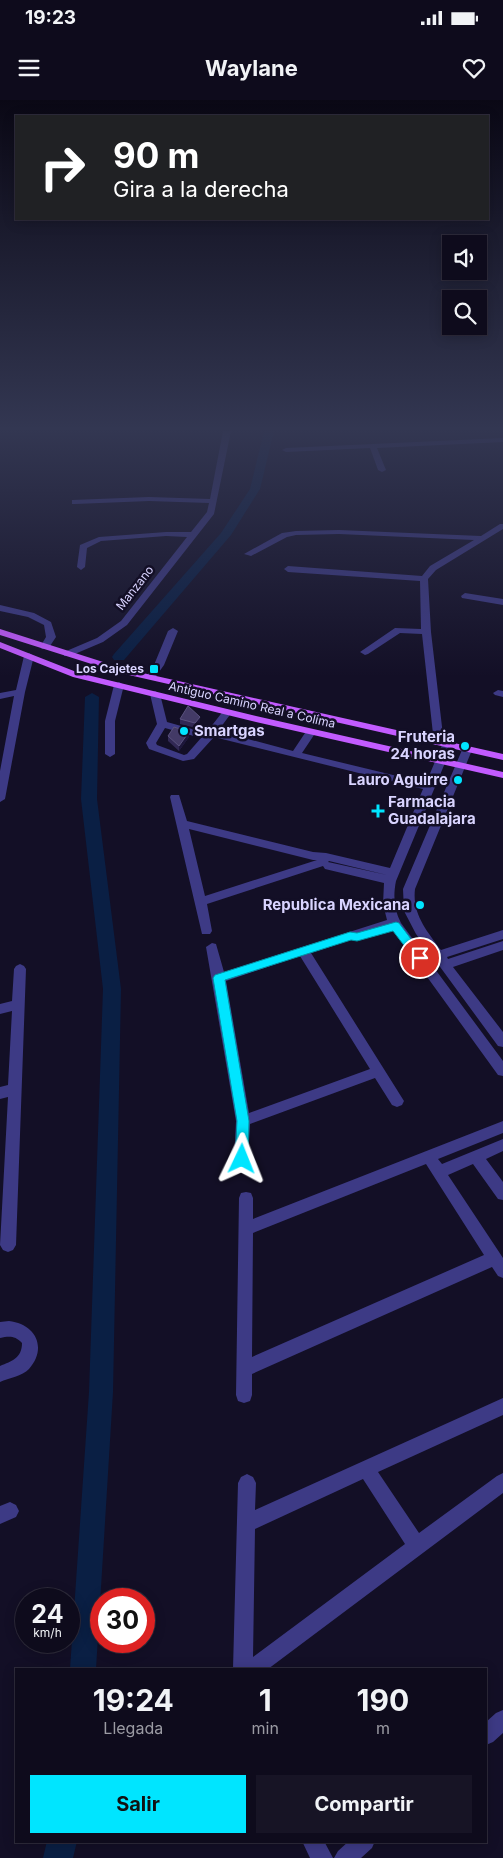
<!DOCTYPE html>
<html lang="es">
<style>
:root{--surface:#0e0b1c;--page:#171425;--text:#f1f3f6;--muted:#9b9ba3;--line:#2e2b3b;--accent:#00e5ff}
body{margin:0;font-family:Inter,sans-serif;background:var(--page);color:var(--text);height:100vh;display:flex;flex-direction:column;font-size:19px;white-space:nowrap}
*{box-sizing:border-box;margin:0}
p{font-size:16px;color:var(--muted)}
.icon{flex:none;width:28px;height:28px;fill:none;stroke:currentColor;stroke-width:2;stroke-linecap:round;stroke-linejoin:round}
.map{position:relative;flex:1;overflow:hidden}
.details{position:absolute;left:15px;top:1568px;width:472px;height:175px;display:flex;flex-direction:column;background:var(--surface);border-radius:0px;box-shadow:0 2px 12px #0003,0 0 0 1px var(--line)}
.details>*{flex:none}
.banner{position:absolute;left:15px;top:15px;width:474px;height:105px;border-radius:0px;box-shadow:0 2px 12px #0003,0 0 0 1px var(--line);background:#202124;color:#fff;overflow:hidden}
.controls{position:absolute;left:442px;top:135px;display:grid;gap:10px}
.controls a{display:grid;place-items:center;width:45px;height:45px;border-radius:0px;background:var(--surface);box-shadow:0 2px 12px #0003,0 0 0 1px var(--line);font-size:25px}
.speed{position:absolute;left:15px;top:1488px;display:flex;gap:10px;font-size:25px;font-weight:700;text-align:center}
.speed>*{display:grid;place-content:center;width:65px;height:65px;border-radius:50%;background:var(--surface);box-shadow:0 2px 12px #0003,0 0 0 1px var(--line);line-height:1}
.speed small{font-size:12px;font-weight:400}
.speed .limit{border:8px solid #d22;background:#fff;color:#111}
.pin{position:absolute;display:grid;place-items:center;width:42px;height:42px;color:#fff;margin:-21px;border:2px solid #fff;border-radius:50%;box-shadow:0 1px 5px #0007}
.me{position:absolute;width:55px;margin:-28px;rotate:2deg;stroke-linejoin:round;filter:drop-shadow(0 0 4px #0008)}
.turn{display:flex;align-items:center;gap:18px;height:105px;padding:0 15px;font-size:22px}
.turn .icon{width:65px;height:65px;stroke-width:2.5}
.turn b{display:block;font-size:35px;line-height:42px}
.eta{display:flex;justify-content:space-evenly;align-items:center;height:85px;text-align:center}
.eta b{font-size:30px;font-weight:700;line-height:35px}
.action{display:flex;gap:10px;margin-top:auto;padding:10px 15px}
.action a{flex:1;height:58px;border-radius:0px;background:var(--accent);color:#111;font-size:20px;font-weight:700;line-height:58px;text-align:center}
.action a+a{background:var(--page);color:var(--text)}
.status{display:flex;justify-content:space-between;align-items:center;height:35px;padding:0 25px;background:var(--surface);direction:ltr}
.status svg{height:14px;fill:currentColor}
header{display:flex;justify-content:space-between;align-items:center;height:65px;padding:0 15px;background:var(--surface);font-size:22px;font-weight:700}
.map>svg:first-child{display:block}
</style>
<div class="status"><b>19:23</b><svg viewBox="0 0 49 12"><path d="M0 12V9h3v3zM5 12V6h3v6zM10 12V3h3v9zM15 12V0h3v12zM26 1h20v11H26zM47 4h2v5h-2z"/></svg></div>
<header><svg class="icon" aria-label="menu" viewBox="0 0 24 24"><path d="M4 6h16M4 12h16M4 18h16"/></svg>Waylane<svg class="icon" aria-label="heart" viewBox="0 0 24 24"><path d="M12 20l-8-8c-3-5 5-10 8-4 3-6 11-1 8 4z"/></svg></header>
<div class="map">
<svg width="503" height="1758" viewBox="0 0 503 1758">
<rect width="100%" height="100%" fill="#130f26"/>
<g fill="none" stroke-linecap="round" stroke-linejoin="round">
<!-- canal -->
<path fill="#0a1f44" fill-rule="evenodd" d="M 264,331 L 274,331 L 260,389 L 231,435 L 124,560 L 114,560 L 112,557 L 114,554 L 221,433 L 250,389 Z
M 92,593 L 99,597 L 97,699 L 121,889 L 113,1292 L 96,1569 L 70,1569 L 89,1292 L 103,889 L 81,699 L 85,597 Z
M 47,1741 L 77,1741 L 73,1758 L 43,1758 Z"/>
<!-- minor -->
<path fill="#3d3a85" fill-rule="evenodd" d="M 223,331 L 231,331 L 214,414 L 127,525 L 103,542 L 70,556 L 64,556 L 64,552 L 97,538 L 121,521 L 187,437 L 166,436 L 101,441 L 87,448 L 85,467 L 81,470 L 77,467 L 80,445 L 99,437 L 166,432 L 191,432 L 207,412 L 209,403 L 149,401 L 75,404 L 72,404 L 72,400 L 149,397 L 210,399 Z
M 503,338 L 503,342 L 377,348 L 386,370 L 382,372 L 378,370 L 370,348 L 286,352 L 282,350 L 286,348 Z
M 500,424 L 503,424 L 503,429 L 436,470 L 428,479 L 431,532 L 444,644 L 451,644 L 452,646 L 396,781 C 393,796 394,810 401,823 L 503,961 L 503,976 L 498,975 L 391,827 L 311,853 L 404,1001 L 402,1005 L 397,1007 L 392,1005 L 375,978 L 250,1024 L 248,1059 L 246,1063 L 241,1065 L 236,1063 L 234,1059 L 236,1021 L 206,847 L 212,843 L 216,844 L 224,872 L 387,820 L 383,804 L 384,783 L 325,769 L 323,766 L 207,804 L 212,831 L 210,834 L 202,834 L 170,697 L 171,695 L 179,695 L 187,721 L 313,752 L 326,753 L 390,768 L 423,689 L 214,637 L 194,659 L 183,661 L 149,649 L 146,643 L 157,624 L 150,594 L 155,591 L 160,594 L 167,622 L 206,633 L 224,610 L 227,609 L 232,612 L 218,631 L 293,651 L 307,630 L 311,629 L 316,632 L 302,653 L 426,683 L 442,645 L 435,645 L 434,643 L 422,534 L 400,533 L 368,554 L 365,555 L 360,552 L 395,528 L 421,529 L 420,481 L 288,472 L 284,469 L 288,466 L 422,476 L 430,466 L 474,440 L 339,434 L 296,435 L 287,437 L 251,456 L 244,454 L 282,433 L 296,431 L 339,430 L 481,436 ZM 165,628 L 201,638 L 187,654 L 184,655 L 157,645 L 156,643 ZM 189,729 L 313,760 L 317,760 L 205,796 ZM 329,761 L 387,775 L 328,762 ZM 300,856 L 370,969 L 249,1013 L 226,881 Z
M 465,493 L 503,499 L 503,505 L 462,498 L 461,496 Z
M 0,505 L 34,513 L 51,522 L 56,537 L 48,549 L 42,549 L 40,547 L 46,537 L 44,525 L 28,517 L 0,511 Z
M 173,528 L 178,531 L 164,565 L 154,579 L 148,579 L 146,577 L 154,565 L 168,531 Z
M 29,553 L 34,556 L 25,592 L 5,699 L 0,702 L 0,671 L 14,596 L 0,599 L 0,593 L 16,590 L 24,556 Z
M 119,582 L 124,585 L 115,621 L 115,654 L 110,657 L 105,654 L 105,621 L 114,585 Z
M 498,590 L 503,591 L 503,597 L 495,595 L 493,593 Z
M 467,647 L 472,650 L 415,789 C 412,814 427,831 441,850 L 503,830 L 503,839 L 447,857 L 448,859 L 503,841 L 503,850 L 453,867 L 503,932 L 503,947 L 498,946 L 416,834 L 404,811 L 403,789 L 462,650 Z
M 20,864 L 24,866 L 26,869 L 16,1145 L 13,1150 L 8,1152 L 3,1150 L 0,1145 L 8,997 L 0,999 L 0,987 L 8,985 L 12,911 L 0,914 L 0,904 L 12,901 L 14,869 L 16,866 Z
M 503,1021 L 503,1033 L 438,1059 L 442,1064 L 503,1039 L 503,1051 L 486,1059 L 503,1082 L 503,1100 L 498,1099 L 473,1064 L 448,1075 L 503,1158 L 503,1178 L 498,1176 L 492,1167 L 252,1274 L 252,1295 L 250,1301 L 244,1303 L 238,1301 L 236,1295 L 239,1098 L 241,1093 L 246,1092 L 251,1093 L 253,1098 L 253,1119 ZM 426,1064 L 484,1155 L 252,1257 L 253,1133 Z
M 9,1221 C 35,1224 48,1247 29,1269 C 22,1276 9,1278 0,1282 L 0,1266 C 12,1261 22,1258 22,1243 C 15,1236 10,1236 0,1238 L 0,1222 Z
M 503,1298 L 503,1315 L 378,1372 L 419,1433 L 497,1376 L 503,1373 L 503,1393 L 268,1569 L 233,1569 L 238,1383 L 241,1377 L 247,1374 L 253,1377 L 256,1383 L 255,1410 ZM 363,1379 L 405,1444 L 253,1557 L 255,1429 Z
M 10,1402 L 16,1405 L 19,1411 L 16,1417 L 0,1424 L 0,1406 Z
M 503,1610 L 503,1633 L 493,1642 L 486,1645 L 486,1622 L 496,1613 Z
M 302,1741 L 324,1741 L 333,1758 L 310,1758 Z
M 349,1741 L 375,1741 L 372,1748 L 361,1758 L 334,1758 L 338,1751 Z"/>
<!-- major -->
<path fill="#c25bff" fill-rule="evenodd" d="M 0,529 L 125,569 L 503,654 L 503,660 L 120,573 L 0,535 Z
M 0,542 L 79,573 L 256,616 L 503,672 L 503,678 L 256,622 L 73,577 L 0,548 Z"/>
</g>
<!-- wall -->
<path fill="#312854" d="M 180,619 L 200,622 L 196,628 L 180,624 Z
M 189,632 L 189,637 L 179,651 L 168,641 L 168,636 Z"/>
<!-- shaded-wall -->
<path fill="#1d163a" d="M 200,617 L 200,622 L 196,628 L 195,623 Z
M 189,632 L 189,637 L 179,651 L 179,646 Z"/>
<!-- building -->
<path fill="#433a66" stroke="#5a527e" d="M 188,606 L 200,617 L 195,623 L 180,619 Z
M 174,627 L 189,632 L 179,646 L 168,636 Z"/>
<!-- sky -->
<linearGradient id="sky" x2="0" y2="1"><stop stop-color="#0a0815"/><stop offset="0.57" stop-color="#333752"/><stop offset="1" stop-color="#333752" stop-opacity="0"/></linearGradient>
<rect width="503" height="577" fill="url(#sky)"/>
<!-- route -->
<path fill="#00e5ff" stroke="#0095a6" d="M 396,822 L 399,823 L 423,855 L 425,858 L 423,861 L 416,861 L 393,831 L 357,841 L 351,840 L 225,880 L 249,1021 L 248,1059 L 246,1063 L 242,1064 L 237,1063 L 235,1059 L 237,1021 L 213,878 L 215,875 L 350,832 L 357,833 Z"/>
<!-- markers -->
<g fill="#00e5ff" stroke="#130f26" stroke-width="2">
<rect x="149" y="564" width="10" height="10" rx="2.5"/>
<circle cx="184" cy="631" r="5"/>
<circle cx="465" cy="646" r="5"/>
<circle cx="458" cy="680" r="5"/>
<path d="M375.5 703.5h5v5h5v5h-5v5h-5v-5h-5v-5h5z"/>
<circle cx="420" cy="805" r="5"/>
</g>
<g text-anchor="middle" stroke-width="5" stroke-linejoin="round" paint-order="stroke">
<!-- far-street labels -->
<g font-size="12" fill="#d9d4ff" stroke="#130f26">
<text transform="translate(135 488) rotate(-52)" y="4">Manzano</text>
<text transform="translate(252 605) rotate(13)" y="4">Antiguo Camino Real a Colima</text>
</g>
<!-- far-poi labels -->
<g font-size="12" font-weight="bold" fill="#d9d4ff" stroke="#130f26" text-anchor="end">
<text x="144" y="573">Los Cajetes</text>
</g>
<!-- poi labels -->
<g font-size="15" font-weight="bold" fill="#d9d4ff" stroke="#130f26" text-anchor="end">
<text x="194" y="636" text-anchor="start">Smartgas</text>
<text x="455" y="642">Fruteria<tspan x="455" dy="17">24 horas</tspan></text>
<text x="448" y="685">Lauro Aguirre</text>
<text x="388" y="707" text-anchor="start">Farmacia<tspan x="388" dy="17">Guadalajara</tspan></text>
<text x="410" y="810">Republica Mexicana</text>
</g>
</g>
</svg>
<div class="controls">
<a><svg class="icon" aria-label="sound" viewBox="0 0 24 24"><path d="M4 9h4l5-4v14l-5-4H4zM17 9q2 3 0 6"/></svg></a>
<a><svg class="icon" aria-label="search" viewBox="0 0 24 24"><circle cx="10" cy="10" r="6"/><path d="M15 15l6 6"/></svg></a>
</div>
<div class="speed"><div>24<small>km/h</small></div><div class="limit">30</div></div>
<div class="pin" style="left:420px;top:858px;background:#d93025"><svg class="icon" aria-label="arrive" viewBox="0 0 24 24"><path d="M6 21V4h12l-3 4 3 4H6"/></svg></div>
<svg class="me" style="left:242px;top:1059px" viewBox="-20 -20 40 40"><path d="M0-17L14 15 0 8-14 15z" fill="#00e5ff" stroke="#fff" stroke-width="4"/></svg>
<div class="banner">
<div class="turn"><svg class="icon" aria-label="right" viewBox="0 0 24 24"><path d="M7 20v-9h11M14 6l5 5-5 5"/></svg><div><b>90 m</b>Gira a la derecha</div></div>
</div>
<section class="details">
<div class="eta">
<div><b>19:24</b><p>Llegada</p></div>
<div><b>1</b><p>min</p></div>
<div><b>190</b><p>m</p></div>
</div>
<div class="action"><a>Salir</a><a>Compartir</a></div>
</section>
</div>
